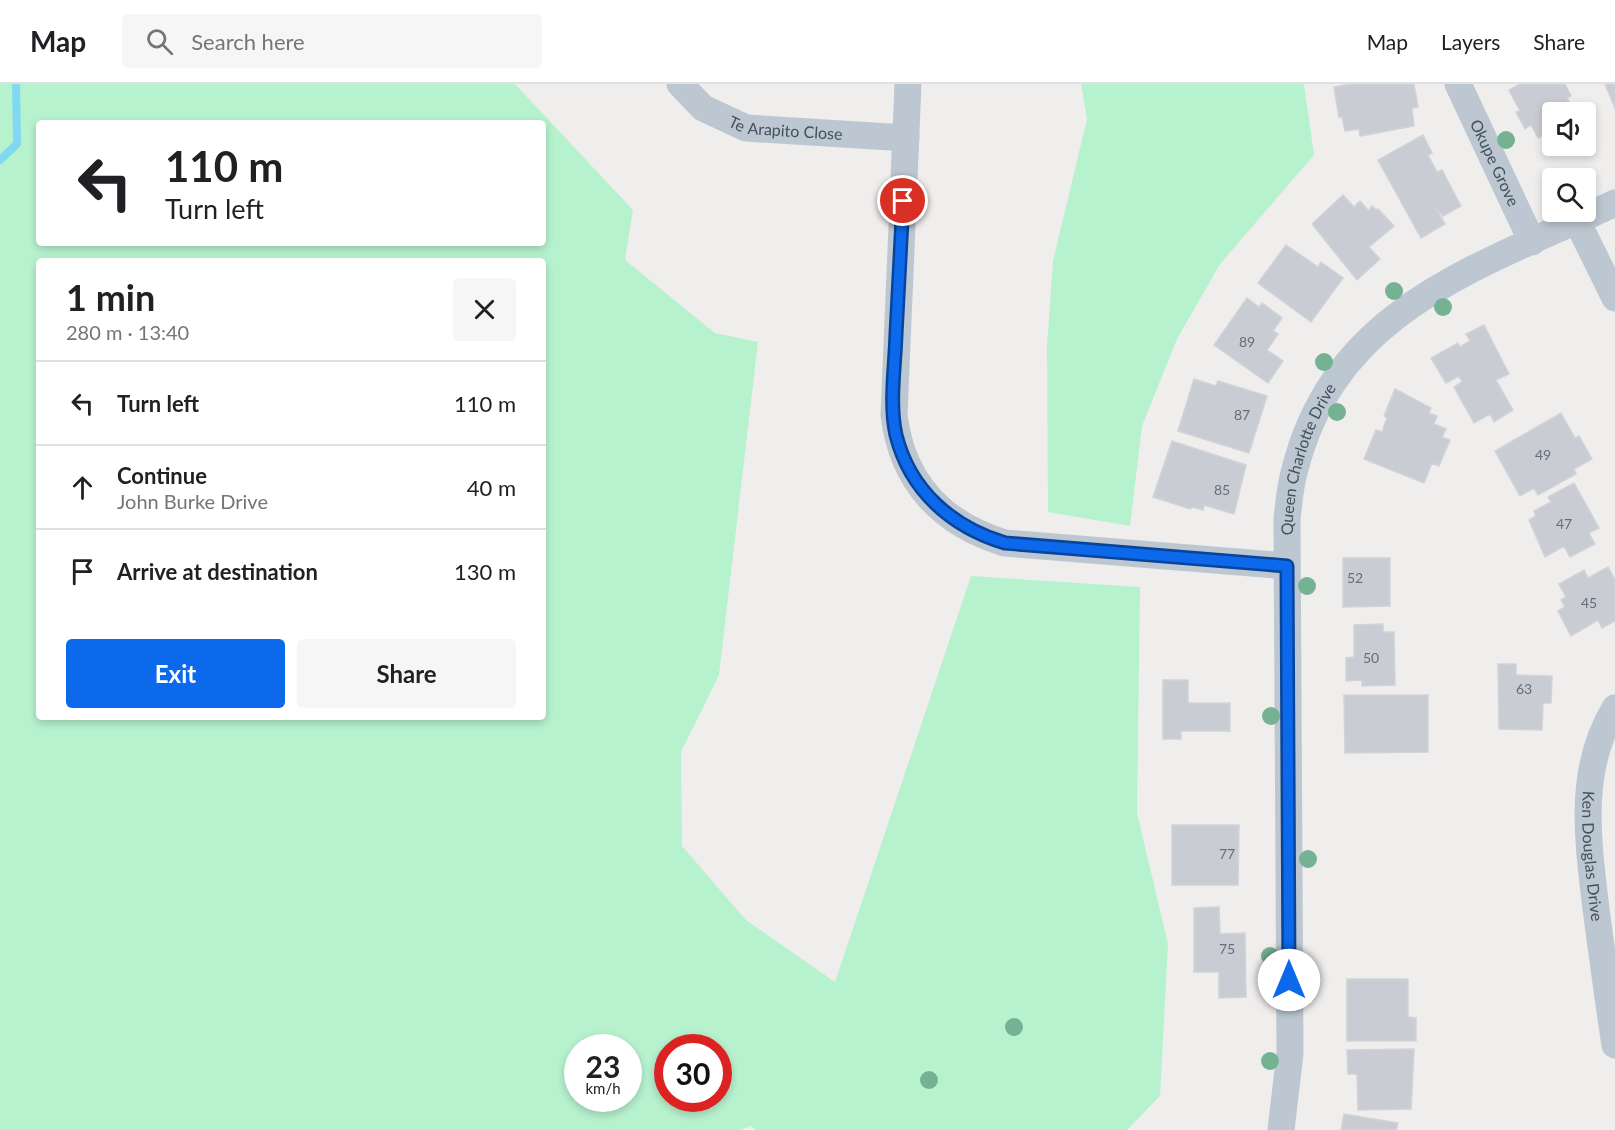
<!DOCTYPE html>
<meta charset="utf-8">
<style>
:root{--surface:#fff;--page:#f6f6f6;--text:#202124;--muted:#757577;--line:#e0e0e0;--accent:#0c69eb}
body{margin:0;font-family:Lato,sans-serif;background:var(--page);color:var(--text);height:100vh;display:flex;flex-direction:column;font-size:22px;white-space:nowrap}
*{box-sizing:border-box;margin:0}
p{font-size:20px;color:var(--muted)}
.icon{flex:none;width:33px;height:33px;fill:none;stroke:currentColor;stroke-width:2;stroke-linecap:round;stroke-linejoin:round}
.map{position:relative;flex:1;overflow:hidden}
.panel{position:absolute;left:36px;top:174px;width:510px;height:462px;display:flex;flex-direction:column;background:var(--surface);border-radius:6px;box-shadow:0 3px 9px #0003}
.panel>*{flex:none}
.banner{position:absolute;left:36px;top:36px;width:510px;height:126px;border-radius:6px;box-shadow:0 3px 9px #0003;background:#fff;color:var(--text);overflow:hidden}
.tools{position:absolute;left:1542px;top:18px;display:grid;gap:12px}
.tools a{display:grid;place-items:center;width:54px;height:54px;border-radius:6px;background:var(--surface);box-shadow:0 3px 9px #0003;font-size:30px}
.speed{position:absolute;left:564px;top:950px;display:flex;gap:12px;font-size:30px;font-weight:700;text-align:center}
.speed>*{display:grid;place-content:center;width:78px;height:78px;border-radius:50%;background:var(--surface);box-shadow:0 3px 9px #0003;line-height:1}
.speed small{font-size:15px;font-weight:400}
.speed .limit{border:9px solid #d22;background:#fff;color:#111}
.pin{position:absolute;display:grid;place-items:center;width:51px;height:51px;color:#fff;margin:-26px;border:3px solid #fff;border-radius:50%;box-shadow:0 2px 6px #0007}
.me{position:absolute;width:66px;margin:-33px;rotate:0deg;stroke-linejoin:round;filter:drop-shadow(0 0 4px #0008)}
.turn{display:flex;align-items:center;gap:21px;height:126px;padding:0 30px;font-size:27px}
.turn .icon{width:78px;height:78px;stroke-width:2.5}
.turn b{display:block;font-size:42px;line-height:51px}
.round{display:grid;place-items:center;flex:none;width:63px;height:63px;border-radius:6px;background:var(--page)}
.summary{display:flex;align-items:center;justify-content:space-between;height:102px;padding:0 30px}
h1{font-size:36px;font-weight:700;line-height:45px}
.primary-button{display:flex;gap:12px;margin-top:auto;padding:12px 30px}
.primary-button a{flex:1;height:69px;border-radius:6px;background:var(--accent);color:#fff;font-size:24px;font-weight:700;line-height:69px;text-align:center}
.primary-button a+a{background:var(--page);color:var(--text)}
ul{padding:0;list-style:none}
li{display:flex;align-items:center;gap:18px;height:84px;padding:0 30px;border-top:2px solid var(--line)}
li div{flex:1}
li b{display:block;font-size:22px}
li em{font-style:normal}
header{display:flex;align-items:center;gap:36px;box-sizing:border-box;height:84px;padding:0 30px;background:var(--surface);border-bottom:2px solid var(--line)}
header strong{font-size:28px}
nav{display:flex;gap:33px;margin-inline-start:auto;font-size:21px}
.search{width:420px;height:54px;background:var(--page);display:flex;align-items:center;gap:15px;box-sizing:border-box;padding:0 21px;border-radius:6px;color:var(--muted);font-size:22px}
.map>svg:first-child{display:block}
</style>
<header>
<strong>Map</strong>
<div class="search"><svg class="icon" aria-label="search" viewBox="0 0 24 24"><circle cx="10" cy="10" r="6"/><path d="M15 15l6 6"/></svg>Search here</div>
<nav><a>Map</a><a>Layers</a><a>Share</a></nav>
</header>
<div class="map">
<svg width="1615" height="1046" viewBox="0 0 1615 1046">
<rect width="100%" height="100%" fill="#f0eded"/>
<!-- green -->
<path fill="#b7f2cf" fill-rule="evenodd" d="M 0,0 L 515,0 L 633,126 L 625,176 L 715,249 L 758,258 L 719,591 L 681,668 L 682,762 L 746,836 L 835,898 L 971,492 L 1140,503 L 1137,729 L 1168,860 L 1160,1012 L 1127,1046 L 756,1046 L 751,1042 L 740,1046 L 0,1046 ZM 39,39 L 543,39 L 543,159 L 39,159 ZM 39,177 L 543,177 L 543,633 L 39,633 ZM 578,963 L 628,963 L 628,1014 L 578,1014 ZM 668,963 L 718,963 L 718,1014 L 668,1014 Z
M 1081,0 L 1304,0 L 1314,71 L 1220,180 L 1177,255 L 1142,342 L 1130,442 L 1048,428 L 1047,262 L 1053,177 L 1087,35 Z"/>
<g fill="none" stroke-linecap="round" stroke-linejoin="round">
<!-- stream -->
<path stroke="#81d8f2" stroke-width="8" d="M 0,76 L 17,60 L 16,0"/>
</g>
<!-- building -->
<path fill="#c9ccd2" stroke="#d0d3d9" stroke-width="1.5" d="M 1351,0 L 1414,0 L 1418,23 L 1412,24 L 1414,42 L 1360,52 L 1359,45 L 1345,47 L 1342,33 L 1339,33 L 1334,3 Z
M 1520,0 L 1565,0 L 1571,12 L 1567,14 L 1575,28 L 1552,28 L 1552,47 L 1538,54 L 1531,41 L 1525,45 L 1516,28 L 1520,27 L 1509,6 Z
M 1605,0 L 1615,0 L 1615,24 Z
M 1423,51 L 1432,69 L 1428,71 L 1437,88 L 1442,86 L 1461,122 L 1443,132 L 1436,124 L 1445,140 L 1421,154 L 1378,76 Z
M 1343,111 L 1354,123 L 1360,117 L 1369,127 L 1372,122 L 1376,126 L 1378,125 L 1394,142 L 1369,163 L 1380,175 L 1357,196 L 1312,140 Z
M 1286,161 L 1318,183 L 1321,178 L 1343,194 L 1311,238 L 1258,199 Z
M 1247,214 L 1259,223 L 1262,219 L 1282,234 L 1273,247 L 1278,250 L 1267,266 L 1283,277 L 1268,299 L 1214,261 Z
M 1484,241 L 1509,290 L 1496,296 L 1513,326 L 1494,338 L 1490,330 L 1474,339 L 1454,303 L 1462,298 L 1459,292 L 1446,299 L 1431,274 L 1458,259 L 1460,263 L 1470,257 L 1466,250 Z
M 1194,295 L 1216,302 L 1218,297 L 1267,312 L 1249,369 L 1178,347 Z
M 1395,305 L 1431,324 L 1429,329 L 1437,332 L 1434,340 L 1446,345 L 1442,353 L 1450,356 L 1439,382 L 1432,379 L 1424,399 L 1364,375 L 1376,346 L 1382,348 L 1387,334 L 1384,332 Z
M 1561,329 L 1575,354 L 1579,352 L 1592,375 L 1574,385 L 1576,390 L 1538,411 L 1534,404 L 1520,412 L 1495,367 Z
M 1172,357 L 1246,381 L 1234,430 L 1204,421 L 1203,426 L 1193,423 L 1190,425 L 1153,413 Z
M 1574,399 L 1599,444 L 1589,449 L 1595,460 L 1570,473 L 1564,462 L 1545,473 L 1529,436 L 1536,432 L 1534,427 L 1551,418 L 1548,413 Z
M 1343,474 L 1390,474 L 1390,522 L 1343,523 Z
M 1608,483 L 1615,496 L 1615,537 L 1602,544 L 1598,536 L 1571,552 L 1558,527 L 1565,523 L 1561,516 L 1566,513 L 1559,500 L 1584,486 L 1588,494 Z
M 1383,540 L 1383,548 L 1394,548 L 1395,601 L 1362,602 L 1362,596 L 1346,597 L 1346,574 L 1354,573 L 1354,541 Z
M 1498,580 L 1516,580 L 1516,591 L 1552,592 L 1551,619 L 1543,619 L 1542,646 L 1499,645 Z
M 1163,596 L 1188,596 L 1188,619 L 1230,619 L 1230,647 L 1181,647 L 1181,655 L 1163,655 Z
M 1344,611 L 1428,611 L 1428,668 L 1345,669 Z
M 1172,741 L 1239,741 L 1238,801 L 1172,801 Z
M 1219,823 L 1220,850 L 1245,849 L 1246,913 L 1219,914 L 1219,888 L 1194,888 L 1194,824 Z
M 1347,895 L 1408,895 L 1408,933 L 1416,934 L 1416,957 L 1347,957 Z
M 1414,965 L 1411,1025 L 1358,1026 L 1357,990 L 1348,990 L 1347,966 Z
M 1344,1030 L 1398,1039 L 1396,1046 L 1341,1046 Z"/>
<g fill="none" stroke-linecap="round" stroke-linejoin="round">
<!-- minor -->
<g stroke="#bcc7d1" stroke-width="27">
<path id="s1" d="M 680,0 L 703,24 L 746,44 L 906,54"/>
<path d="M 908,0 L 894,331 C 902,398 942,440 1005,459 L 1287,482"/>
<path id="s2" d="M 1458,0 L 1532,158"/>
<path d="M 1577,137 L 1615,214"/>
<path id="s3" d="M 1615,624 C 1577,686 1588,757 1596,825 C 1602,870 1608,915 1615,961"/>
<path id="s4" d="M 1281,1046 L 1290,969 L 1287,435 C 1289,418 1290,401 1295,385 C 1336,223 1481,183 1615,119"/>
</g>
</g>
<!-- trees -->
<g fill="#75b294">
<circle cx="1506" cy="56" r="9"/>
<circle cx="1394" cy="207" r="9"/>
<circle cx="1443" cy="223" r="9"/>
<circle cx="1324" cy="278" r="9"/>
<circle cx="1337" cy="328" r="9"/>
<circle cx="1307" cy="502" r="9"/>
<circle cx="1271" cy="632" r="9"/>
<circle cx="1308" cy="775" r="9"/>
<circle cx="1270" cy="872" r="9"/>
<circle cx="1014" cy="943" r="9"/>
<circle cx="1270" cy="977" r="9"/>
<circle cx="929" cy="996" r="9"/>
</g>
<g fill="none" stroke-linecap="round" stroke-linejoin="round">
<!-- route casing -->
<g stroke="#084499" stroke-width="15">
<path id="route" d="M 903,117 C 901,162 898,206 896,250 C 895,283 889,320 896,351 C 910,407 952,443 1005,459 L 1287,482 L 1289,896"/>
</g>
<!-- route -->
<use href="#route" stroke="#0c69eb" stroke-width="10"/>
</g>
<g text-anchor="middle" stroke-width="5" stroke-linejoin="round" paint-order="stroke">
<!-- number labels -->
<g font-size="14" fill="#656f7a">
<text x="1247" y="263">89</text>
<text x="1242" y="336">87</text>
<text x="1543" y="376">49</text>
<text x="1222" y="411">85</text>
<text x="1564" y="445">47</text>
<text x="1355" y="499">52</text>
<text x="1589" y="524">45</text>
<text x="1371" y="579">50</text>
<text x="1524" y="610">63</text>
<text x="1227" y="775">77</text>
<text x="1227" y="870">75</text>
</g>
<!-- street labels -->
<g font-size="16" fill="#44505c" stroke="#fff">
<text dy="6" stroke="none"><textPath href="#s1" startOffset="120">Te Arapito Close</textPath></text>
<text dy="6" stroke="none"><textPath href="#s2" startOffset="87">Okupe Grove</textPath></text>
<text dy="6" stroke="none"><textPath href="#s4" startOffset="675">Queen Charlotte Drive</textPath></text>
<text dy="6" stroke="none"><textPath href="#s3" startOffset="153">Ken Douglas Drive</textPath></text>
</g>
</g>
</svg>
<div class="tools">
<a><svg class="icon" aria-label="sound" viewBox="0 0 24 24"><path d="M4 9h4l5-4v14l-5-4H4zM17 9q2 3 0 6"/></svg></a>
<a><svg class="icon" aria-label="search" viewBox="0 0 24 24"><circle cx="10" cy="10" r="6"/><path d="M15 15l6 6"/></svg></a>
</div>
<div class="speed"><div>23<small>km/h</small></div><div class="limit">30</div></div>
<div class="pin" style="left:903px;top:117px;background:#d93025"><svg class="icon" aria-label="arrive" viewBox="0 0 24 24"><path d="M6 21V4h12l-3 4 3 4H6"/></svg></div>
<svg class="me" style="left:1289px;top:896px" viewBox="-20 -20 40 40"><circle r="19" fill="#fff"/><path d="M0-13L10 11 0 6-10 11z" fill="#0c69eb"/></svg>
<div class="banner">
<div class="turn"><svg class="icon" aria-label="left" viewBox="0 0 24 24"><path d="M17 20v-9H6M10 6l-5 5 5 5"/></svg><div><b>110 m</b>Turn left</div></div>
</div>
<section class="panel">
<div class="summary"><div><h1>1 min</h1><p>280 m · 13:40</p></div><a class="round"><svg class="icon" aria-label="close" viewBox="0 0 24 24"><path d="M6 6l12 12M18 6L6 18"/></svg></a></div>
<ul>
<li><svg class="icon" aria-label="left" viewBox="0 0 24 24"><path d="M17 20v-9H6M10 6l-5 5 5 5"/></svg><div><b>Turn left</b></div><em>110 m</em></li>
<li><svg class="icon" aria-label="ahead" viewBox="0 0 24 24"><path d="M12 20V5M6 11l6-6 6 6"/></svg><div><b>Continue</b><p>John Burke Drive</p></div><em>40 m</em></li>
<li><svg class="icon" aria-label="arrive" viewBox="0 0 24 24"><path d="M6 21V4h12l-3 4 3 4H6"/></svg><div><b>Arrive at destination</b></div><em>130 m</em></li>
</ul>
<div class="primary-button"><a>Exit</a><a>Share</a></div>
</section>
</div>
